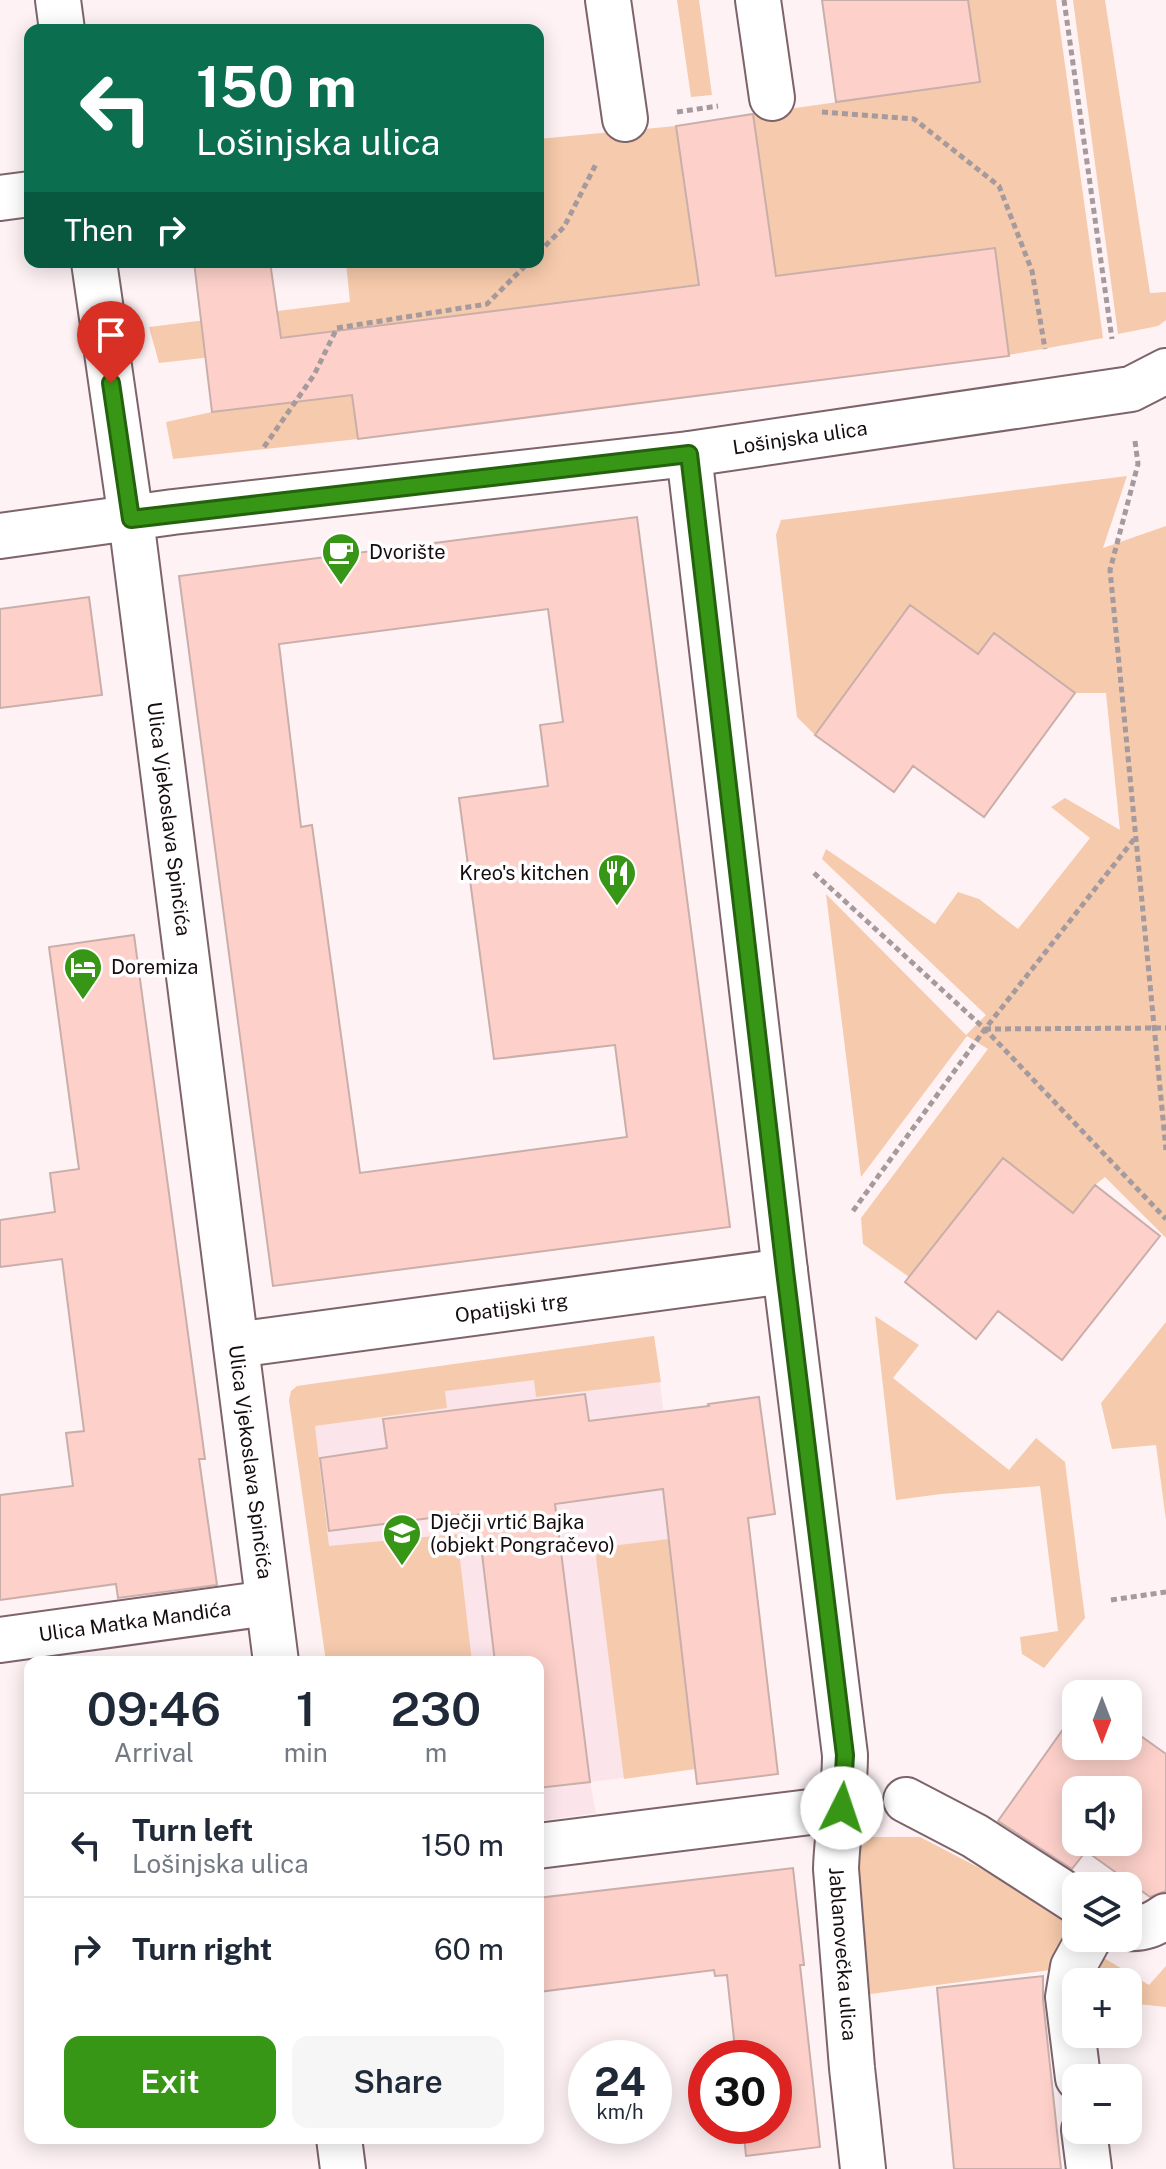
<!DOCTYPE html>
<meta charset="utf-8">
<style>
:root{--surface:#fff;--page:#f6f6f7;--text:#1f2937;--muted:#747a83;--line:#e0e1e3;--accent:#379615}
body{margin:0;font-family:"Public Sans",sans-serif;background:var(--page);color:var(--text);height:100vh;display:flex;flex-direction:column;font-size:30px;white-space:nowrap}
*{box-sizing:border-box;margin:0}
p{font-size:26px;color:var(--muted)}
.icon{flex:none;width:44px;height:44px;fill:none;stroke:currentColor;stroke-width:2;stroke-linecap:round;stroke-linejoin:round}
.map{position:relative;flex:1;overflow:hidden}
.side{position:absolute;left:24px;top:1656px;width:520px;height:488px;display:flex;flex-direction:column;background:var(--surface);border-radius:16px;box-shadow:0 4px 20px #0003}
.side>*{flex:none}
.banner{position:absolute;left:24px;top:24px;width:520px;height:244px;border-radius:16px;box-shadow:0 4px 20px #0003;background:#0b6e4f;color:#fff;overflow:hidden}
.needle{width:52px;rotate:180deg}
.fabs{position:absolute;left:1062px;top:1680px;display:grid;gap:16px}
.fabs a{display:grid;place-items:center;width:80px;height:80px;border-radius:16px;background:var(--surface);box-shadow:0 4px 20px #0003;font-size:40px}
.speed{position:absolute;left:568px;top:2040px;display:flex;gap:16px;font-size:40px;font-weight:700;text-align:center}
.speed>*{display:grid;place-content:center;width:104px;height:104px;border-radius:50%;background:var(--surface);box-shadow:0 4px 20px #0003;line-height:1}
.speed small{font-size:20px;font-weight:400}
.speed .limit{border:12px solid #d22;background:#fff;color:#111}
.pin{position:absolute;display:grid;place-items:center;width:68px;height:68px;color:#fff;margin:-82px -34px;border-radius:50% 50% 50% 0;rotate:-45deg;box-shadow:0 0 8px #0007}
.pin .icon{rotate:45deg}
.me{position:absolute;width:88px;margin:-44px;rotate:4deg;stroke-linejoin:round;filter:drop-shadow(0 0 6px #0008)}
.turn{display:flex;align-items:center;gap:28px;height:168px;padding:0 40px;font-size:36px}
.turn .icon{width:104px;height:104px;stroke-width:2.5}
.turn b{display:block;font-size:56px;line-height:68px}
.then{display:flex;align-items:center;height:76px;padding:0 40px;background:#0003;gap:16px;font-size:30px}
.eta{display:flex;justify-content:space-evenly;align-items:center;height:136px;text-align:center}
.eta b{font-size:48px;font-weight:600;line-height:56px}
.action{display:flex;gap:16px;margin-top:auto;padding:16px 40px}
.action a{flex:1;height:92px;border-radius:16px;background:var(--accent);color:#fff;font-size:32px;font-weight:600;line-height:92px;text-align:center}
.action a+a{background:var(--page);color:var(--text)}
ul{padding:0;list-style:none}
li{display:flex;align-items:center;gap:24px;height:104px;padding:0 40px;border-top:2px solid var(--line)}
li div{flex:1}
li b{display:block;font-size:30px}
li em{font-style:normal}
.map>svg:first-child{display:block}
</style>
<div class="map">
<svg width="1166" height="2169" viewBox="0 0 1166 2169">
<rect width="100%" height="100%" fill="#fef2f5"/>
<!-- built -->
<path fill="#fbe4ea" d="M 654,1336 L 667,1439 L 664,1498 L 695,1769 L 590,1782 L 596,1813 L 538,1821 L 538,1662 L 332,1662 L 297,1386 Z"/>
<!-- green -->
<path fill="#f6caac" d="M 677,0 L 699,0 L 712,95 L 691,97 Z
M 968,0 L 1056,0 L 1103,338 L 1009,355 L 995,248 L 345,330 L 358,439 L 173,459 L 166,422 L 212,412 L 271,405 L 265,351 L 159,363 L 149,327 L 350,302 L 346,262 L 538,262 L 538,139 L 676,126 L 689,215 L 753,114 L 979,82 Z
M 1073,0 L 1105,0 L 1150,293 L 1166,292 L 1166,320 L 1158,326 L 1118,334 Z
M 1127,476 L 1103,548 L 1166,526 L 1166,1238 L 1105,1177 L 1095,1185 L 1073,1213 L 1003,1158 L 909,1277 L 863,1244 L 861,1218 L 988,1049 L 967,1036 L 861,1177 L 826,894 L 966,1035 L 986,1015 L 822,859 L 826,849 L 935,924 L 958,892 L 979,899 L 1018,929 L 1090,838 L 1051,807 L 1065,798 L 1120,830 L 1106,693 L 1075,693 L 994,633 L 978,654 L 910,605 L 815,735 L 797,717 L 776,535 L 781,520 Z
M 875,1316 L 919,1345 L 893,1378 L 1009,1470 L 1036,1438 L 1065,1462 L 1085,1618 L 1044,1668 L 1022,1654 L 1020,1637 L 1058,1631 L 1040,1486 L 941,1494 L 896,1500 Z
M 1166,1322 L 1166,1520 L 1156,1445 L 1112,1449 L 1101,1403 Z
M 654,1336 L 661,1382 L 536,1397 L 534,1380 L 445,1391 L 447,1408 L 315,1426 L 329,1546 L 457,1534 L 472,1662 L 326,1662 L 289,1400 L 291,1391 L 297,1386 Z
M 669,1539 L 695,1769 L 624,1779 L 596,1558 L 598,1550 L 603,1547 Z
M 852,1837 L 920,1837 L 1070,1915 L 1058,1969 L 863,1995 Z
M 1104,1958 L 1149,1985 L 1166,1966 L 1166,2007 L 1128,2003 L 1128,1982 L 1095,1982 Z"/>
<!-- building -->
<path fill="#fdd1ca" stroke="#caaeaa" stroke-width="2" fill-rule="evenodd" d="M 822,0 L 968,0 L 980,82 L 836,102 Z
M 753,114 L 776,276 L 995,248 L 1009,356 L 358,439 L 352,395 L 212,412 L 194,262 L 270,262 L 281,338 L 699,285 L 676,126 Z
M 637,517 L 730,1227 L 273,1286 L 179,576 ZM 548,609 L 563,722 L 540,725 L 548,786 L 459,798 L 494,1059 L 615,1045 L 627,1137 L 360,1173 L 312,825 L 301,827 L 279,644 Z
M 89,597 L 102,695 L 0,708 L 0,609 Z
M 910,605 L 978,654 L 994,633 L 1075,693 L 984,817 L 913,766 L 894,792 L 815,735 Z
M 134,935 L 205,1459 L 199,1459 L 217,1585 L 118,1598 L 116,1584 L 0,1600 L 0,1495 L 73,1486 L 66,1433 L 84,1431 L 62,1259 L 0,1267 L 0,1220 L 55,1212 L 50,1173 L 79,1169 L 49,947 Z
M 1003,1158 L 1073,1213 L 1095,1185 L 1160,1236 L 1062,1360 L 998,1311 L 976,1339 L 905,1282 Z
M 585,1394 L 589,1421 L 709,1406 L 708,1404 L 759,1397 L 775,1514 L 748,1518 L 778,1774 L 697,1784 L 663,1489 L 555,1504 L 590,1782 L 538,1788 L 538,1662 L 495,1662 L 477,1512 L 329,1531 L 320,1458 L 387,1448 L 383,1419 Z
M 1076,1711 L 1076,1746 L 1128,1746 L 1128,1727 L 1166,1754 L 1166,1891 L 1150,1897 L 1086,1851 L 1072,1869 L 998,1821 ZM 1076,1790 L 1128,1790 L 1128,1842 L 1076,1842 Z
M 793,1868 L 804,1965 L 800,1965 L 820,2147 L 746,2156 L 743,2126 L 774,2126 L 774,2058 L 736,2058 L 727,1975 L 715,1976 L 714,1970 L 538,1992 L 538,1898 Z
M 1043,1976 L 1043,2000 L 1061,2169 L 954,2169 L 937,1988 Z"/>
<g fill="none" stroke-linecap="round" stroke-linejoin="round">
<!-- minor casing -->
<g stroke="#7d646b" stroke-width="48">
<g id="minor">
<path d="M 58,0 L 62,30"/>
<path d="M 608,0 L 625,119"/>
<path d="M 758,0 L 772,98"/>
<path d="M 0,198 L 30,194"/>
<path id="s1" d="M 94,262 L 131,519 L 276,1662"/>
<path id="s2" d="M 689,454 L 785,1271 L 845,1755 C 845,1794 837,1831 836,1869 L 852,2068 L 863,2169"/>
<path id="s3" d="M 0,536 L 173,512 L 689,454 L 1131,389 L 1166,371"/>
<path id="s4" d="M 236,1345 L 785,1271"/>
<path id="s5" d="M 0,1640 L 268,1603"/>
<path d="M 906,1800 L 975,1836 L 1076,1901"/>
<path d="M 538,1846 L 842,1808"/>
<path d="M 1128,1928 C 1143,1929 1153,1925 1166,1916"/>
<path d="M 1078,2078 L 1068,1997 L 1073,1967 L 1089,1938"/>
<path d="M 1084,2130 L 1089,2169"/>
<path d="M 339,2138 L 343,2169"/>
</g>
</g>
<!-- path -->
<path stroke="#a59a9d" stroke-width="5" stroke-dasharray="6 4" stroke-linecap="butt" d="M 1064,0 L 1112,339
M 677,112 L 718,106
M 822,112 L 914,119 L 999,186 L 1032,271 L 1045,349
M 538,253 L 564,227 L 596,164
M 1135,441 L 1138,464 L 1110,570 L 1166,1150
M 264,447 L 314,375 L 337,328 L 487,304 L 529,262
M 814,873 L 985,1029 L 1166,1219
M 985,1029 L 1166,1028
M 853,1211 L 985,1029 L 1135,838
M 1111,1600 L 1166,1592"/>
<!-- minor -->
<use href="#minor" stroke="#fff" stroke-width="44"/>
</g>
<g fill="none" stroke-linecap="round" stroke-linejoin="round">
<!-- route casing -->
<g stroke="#24620e" stroke-width="20">
<path id="route" d="M 111,383 L 131,519 L 689,454 L 785,1271 L 845,1755 L 842,1808"/>
</g>
<!-- route -->
<use href="#route" stroke="#379615" stroke-width="14"/>
</g>
<!-- icons -->
<defs>
<g id="cafe-pin" transform="scale(2)"><path d="M0 17L-7.5 6A9.5 9.5 0 1 1 7.5 6Z" fill="#379615" stroke="#fff"/><path d="M-5.5-4.5H6V0H3Q3 3.5 0 3.5H-2.5Q-5.5 3.5-5.5 0ZM3-3.2v2h1.7v-2ZM-6 4.5H4V6H-6Z" fill="#fff"/></g>
<g id="restaurant-pin" transform="scale(2)"><path d="M0 17L-7.5 6A9.5 9.5 0 1 1 7.5 6Z" fill="#379615" stroke="#fff"/><path d="M-5-6h1v4h1v-4h1v4h1v-4h1v5L-1.5 .5V6h-2V.5L-5-1ZM5-6V6H3V1.5H1.5Q1.5-4 5-6Z" fill="#fff"/></g>
<g id="hotel-pin" transform="scale(2)"><path d="M0 17L-7.5 6A9.5 9.5 0 1 1 7.5 6Z" fill="#379615" stroke="#fff"/><path d="M-6-4.5h1.5V1H6V5H4.5V3h-9V5H-6ZM-4 0a1.8 1.8 0 1 1 3.6 0ZM.5 0V-2.5h3Q6-2.5 6 0Z" fill="#fff"/></g>
<g id="school-pin" transform="scale(2)"><path d="M0 17L-7.5 6A9.5 9.5 0 1 1 7.5 6Z" fill="#379615" stroke="#fff"/><path d="M0-5L7-2L0 1L-7-2ZM-4 1L0 2.5L4 1V4Q0 6-4 4Z" fill="#fff"/></g>
</defs>
<g fill-rule="evenodd">
<use href="#cafe-pin" x="341" y="552"/>
<use href="#restaurant-pin" x="617" y="873"/>
<use href="#hotel-pin" x="83" y="967"/>
<use href="#school-pin" x="402" y="1533"/>
</g>
<g text-anchor="middle" stroke-width="7" stroke-linejoin="round" paint-order="stroke">
<!-- street labels -->
<g font-size="20" fill="#160d10" stroke="#fff">
<text dy="7" stroke="none"><textPath href="#s3" startOffset="806">Lošinjska ulica</textPath></text>
<text dy="7" stroke="none"><textPath href="#s1" startOffset="562">Ulica Vjekoslava Spinčića</textPath></text>
<text dy="7" stroke="none"><textPath href="#s4" startOffset="278">Opatijski trg</textPath></text>
<text dy="7" stroke="none"><textPath href="#s1" startOffset="1210">Ulica Vjekoslava Spinčića</textPath></text>
<text dy="7" stroke="none"><textPath href="#s5" startOffset="136">Ulica Matka Mandića</textPath></text>
<text dy="7" stroke="none"><textPath href="#s2" startOffset="1510">Jablanovečka ulica</textPath></text>
</g>
<!-- poi labels -->
<g font-size="20" fill="#160d10" stroke="#fff" text-anchor="start">
<text x="369" y="559">Dvorište</text>
<text x="589" y="880" text-anchor="end">Kreo's kitchen</text>
<text x="111" y="974">Doremiza</text>
<text x="430" y="1529">Dječji vrtić Bajka<tspan x="430" dy="23">(objekt Pongračevo)</tspan></text>
</g>
</g>
</svg>
<div class="fabs">
<a><svg class="needle" viewBox="-14 -14 28 28"><path d="M0-13l5 13h-10z" fill="#e53935"/><path d="M0 13l5-13h-10z" fill="#747a83"/></svg></a>
<a><svg class="icon" aria-label="sound" viewBox="0 0 24 24"><path d="M4 9h4l5-4v14l-5-4H4zM17 9q2 3 0 6"/></svg></a>
<a><svg class="icon" aria-label="layers" viewBox="0 0 24 24"><path d="M12 4l9 5-9 5-9-5zM3 14l9 5 9-5"/></svg></a>
<a>+</a>
<a>−</a>
</div>
<div class="speed"><div>24<small>km/h</small></div><div class="limit">30</div></div>
<div class="pin" style="left:111px;top:383px;background:#d93025"><svg class="icon" aria-label="arrive" viewBox="0 0 24 24"><path d="M6 21V4h12l-3 4 3 4H6"/></svg></div>
<svg class="me" style="left:842px;top:1808px" viewBox="-20 -20 40 40"><circle r="19" fill="#fff"/><path d="M0-13L10 11 0 6-10 11z" fill="#379615"/></svg>
<div class="banner">
<div class="turn"><svg class="icon" aria-label="left" viewBox="0 0 24 24"><path d="M17 20v-9H6M10 6l-5 5 5 5"/></svg><div><b>150 m</b>Lošinjska ulica</div></div>
<div class="then">Then<svg class="icon" aria-label="right" viewBox="0 0 24 24"><path d="M7 20v-9h11M14 6l5 5-5 5"/></svg></div>
</div>
<section class="side">
<div class="eta">
<div><b>09:46</b><p>Arrival</p></div>
<div><b>1</b><p>min</p></div>
<div><b>230</b><p>m</p></div>
</div>
<ul>
<li><svg class="icon" aria-label="left" viewBox="0 0 24 24"><path d="M17 20v-9H6M10 6l-5 5 5 5"/></svg><div><b>Turn left</b><p>Lošinjska ulica</p></div><em>150 m</em></li>
<li><svg class="icon" aria-label="right" viewBox="0 0 24 24"><path d="M7 20v-9h11M14 6l5 5-5 5"/></svg><div><b>Turn right</b></div><em>60 m</em></li>
</ul>
<div class="action"><a>Exit</a><a>Share</a></div>
</section>
</div>
